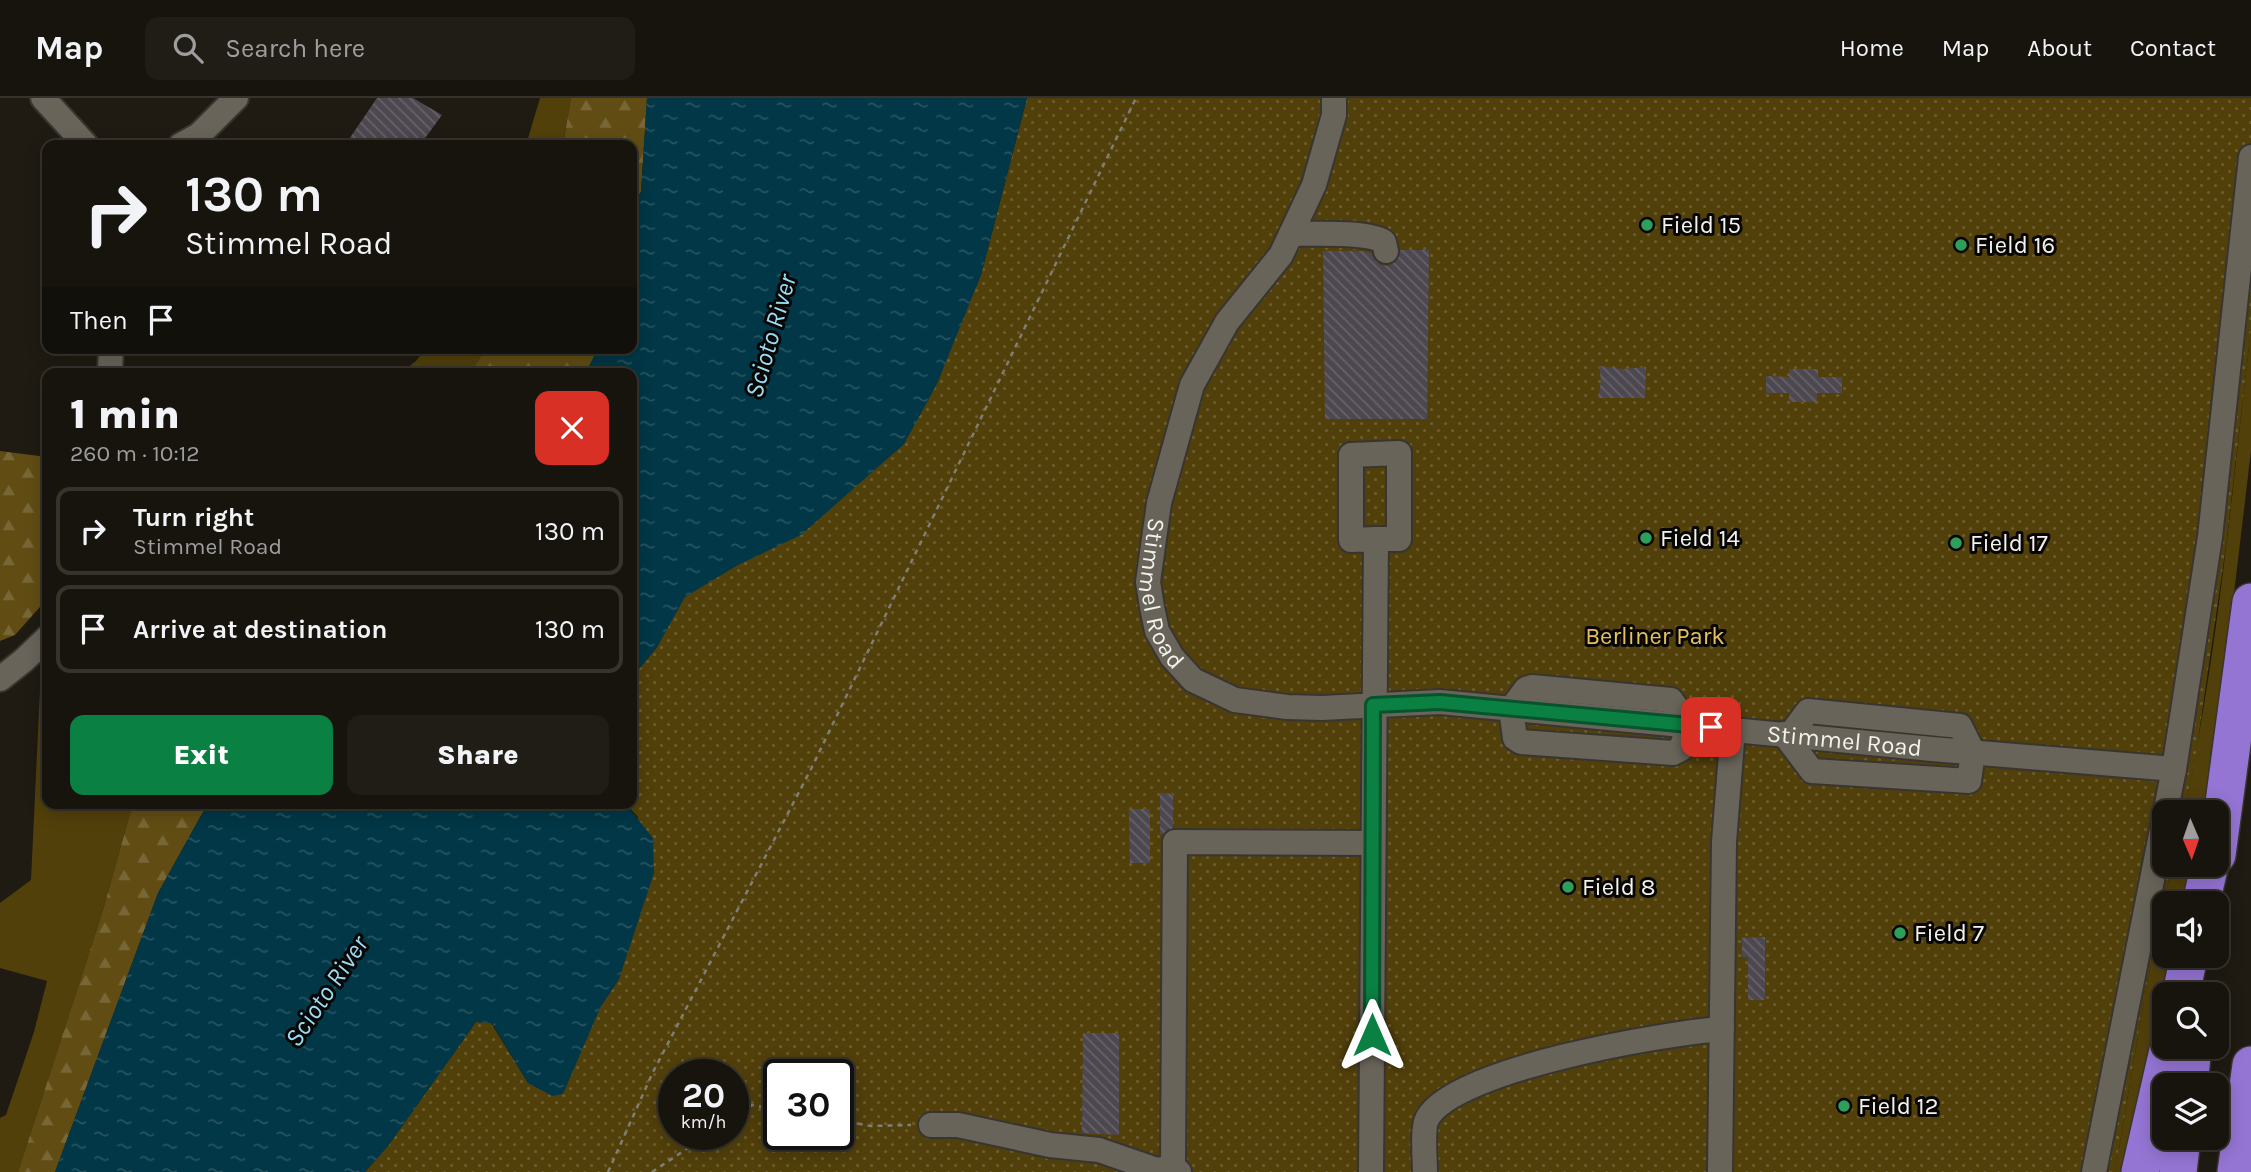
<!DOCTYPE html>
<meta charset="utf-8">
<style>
:root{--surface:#17140e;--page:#201d17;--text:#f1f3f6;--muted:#9e9e9e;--line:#36332e;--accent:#0b8043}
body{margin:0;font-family:Karla,sans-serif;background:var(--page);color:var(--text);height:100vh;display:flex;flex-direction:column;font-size:26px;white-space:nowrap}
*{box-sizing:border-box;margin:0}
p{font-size:23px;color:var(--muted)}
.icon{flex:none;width:38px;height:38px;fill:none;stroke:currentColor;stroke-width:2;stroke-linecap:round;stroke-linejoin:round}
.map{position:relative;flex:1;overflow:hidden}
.drawer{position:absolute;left:42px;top:270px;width:595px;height:441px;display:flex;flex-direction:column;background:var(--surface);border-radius:14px;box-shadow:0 4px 18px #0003,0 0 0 2px var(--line)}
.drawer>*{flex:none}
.top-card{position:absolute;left:42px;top:42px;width:595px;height:214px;border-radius:14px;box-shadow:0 4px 18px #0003,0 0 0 2px var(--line);background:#17140e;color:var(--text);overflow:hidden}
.needle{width:46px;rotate:178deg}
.controls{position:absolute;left:2152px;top:702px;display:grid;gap:14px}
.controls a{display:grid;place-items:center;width:77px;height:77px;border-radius:14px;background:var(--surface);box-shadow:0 4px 18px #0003,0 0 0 2px var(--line);font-size:35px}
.speed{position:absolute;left:658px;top:961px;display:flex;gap:14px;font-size:35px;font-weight:700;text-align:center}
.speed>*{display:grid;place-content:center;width:91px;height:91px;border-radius:50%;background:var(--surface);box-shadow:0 4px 18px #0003,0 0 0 2px var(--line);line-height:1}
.speed small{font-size:18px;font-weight:400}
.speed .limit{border:4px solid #111;border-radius:10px;background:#fff;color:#111}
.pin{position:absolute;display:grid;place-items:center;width:60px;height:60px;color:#fff;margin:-30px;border-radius:14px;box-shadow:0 4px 10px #0006}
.me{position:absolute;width:77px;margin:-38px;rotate:0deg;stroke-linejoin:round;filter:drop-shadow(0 0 5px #0008)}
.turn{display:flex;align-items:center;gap:24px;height:147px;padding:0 28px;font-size:32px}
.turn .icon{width:91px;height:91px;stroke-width:2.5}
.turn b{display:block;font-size:49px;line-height:60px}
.then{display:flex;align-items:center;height:66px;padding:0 28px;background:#0003;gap:14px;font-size:26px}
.round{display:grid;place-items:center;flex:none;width:74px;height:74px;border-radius:14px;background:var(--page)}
.overview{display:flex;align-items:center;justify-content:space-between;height:119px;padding:0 28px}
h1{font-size:42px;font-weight:800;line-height:52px}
.button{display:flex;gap:14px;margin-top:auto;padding:14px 28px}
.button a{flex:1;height:80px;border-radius:14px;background:var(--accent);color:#fff;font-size:28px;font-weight:800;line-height:80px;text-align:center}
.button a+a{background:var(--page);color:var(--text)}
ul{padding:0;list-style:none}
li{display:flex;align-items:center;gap:21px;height:88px;margin:0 14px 10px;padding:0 14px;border:4px solid var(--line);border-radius:14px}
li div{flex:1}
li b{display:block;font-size:26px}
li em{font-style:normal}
header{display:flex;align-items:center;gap:42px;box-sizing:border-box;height:98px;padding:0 35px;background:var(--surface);border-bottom:2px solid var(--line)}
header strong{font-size:33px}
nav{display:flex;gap:38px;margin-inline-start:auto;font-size:24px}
.search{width:490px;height:63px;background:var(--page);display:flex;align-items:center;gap:18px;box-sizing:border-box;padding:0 24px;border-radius:14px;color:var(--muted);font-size:26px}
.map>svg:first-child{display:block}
</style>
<header>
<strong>Map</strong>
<div class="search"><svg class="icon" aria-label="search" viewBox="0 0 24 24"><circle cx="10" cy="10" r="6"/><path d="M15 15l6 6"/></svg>Search here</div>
<nav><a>Home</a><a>Map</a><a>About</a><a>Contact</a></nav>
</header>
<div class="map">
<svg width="2251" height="1074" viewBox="0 0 2251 1074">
<defs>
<pattern id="forest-firs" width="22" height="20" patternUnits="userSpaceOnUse" patternTransform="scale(1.75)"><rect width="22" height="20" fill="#614d14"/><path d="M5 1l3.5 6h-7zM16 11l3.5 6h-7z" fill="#786736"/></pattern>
<pattern id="park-dots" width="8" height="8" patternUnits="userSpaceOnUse" patternTransform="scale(1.75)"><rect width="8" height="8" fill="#52400b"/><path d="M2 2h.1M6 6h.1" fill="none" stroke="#6c5c2f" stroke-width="1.8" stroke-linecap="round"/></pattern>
<pattern id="water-ripples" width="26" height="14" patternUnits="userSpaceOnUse" patternTransform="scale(1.75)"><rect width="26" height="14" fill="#013746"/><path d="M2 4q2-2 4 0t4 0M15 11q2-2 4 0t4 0" fill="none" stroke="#275461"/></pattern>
<pattern id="building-back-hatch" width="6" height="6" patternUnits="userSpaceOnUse" patternTransform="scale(1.75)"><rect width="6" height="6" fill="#4d4750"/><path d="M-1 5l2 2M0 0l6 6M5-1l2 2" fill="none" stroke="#676269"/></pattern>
</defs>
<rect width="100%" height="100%" fill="#1f1b12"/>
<!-- green -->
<path fill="#52400b" d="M 540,0 L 571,0 L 563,47 L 526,47 Z
M 2251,231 L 2251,353 L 2210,696 L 2206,714 L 2184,714 C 2218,555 2232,392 2251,231 Z
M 426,250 L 486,250 L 470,275 L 401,275 L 416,263 Z
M 47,566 L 47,705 L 133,705 L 103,812 L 18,1074 L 0,1074 L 0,1020 L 6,1017 L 34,934 L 47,883 L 0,870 L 0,805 L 31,782 L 41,572 Z
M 2172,767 L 2194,767 L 2187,805 L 2165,805 L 2165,858 L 2181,858 L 2165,896 L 2165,948 L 2155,1074 L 2115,1074 L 2147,885 Z"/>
<!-- forest -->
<path fill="url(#forest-firs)" d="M 571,0 L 647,0 L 641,94 L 632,105 L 632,47 L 563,47 Z
M 486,250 L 598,250 L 586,275 L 470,275 Z
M 0,353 L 47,359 L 47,501 L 15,537 L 0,543 Z
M 133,705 L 208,705 L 158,795 L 55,1074 L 18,1074 L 103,812 Z"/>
<!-- park -->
<path fill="url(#park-dots)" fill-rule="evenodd" d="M 1027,0 L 2251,0 L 2251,231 L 2226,448 L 2196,656 L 2184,714 L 2165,714 L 2165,766 L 2172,767 L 2147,885 L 2115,1074 L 365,1074 L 388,1048 L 476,924 L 491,925 L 528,985 L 601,908 L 619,881 L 638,719 L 625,705 L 632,705 L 632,583 L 635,576 L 657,549 L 684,499 L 736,468 L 854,389 L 904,346 L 981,177 ZM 674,976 L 733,976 L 733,1036 L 674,1036 ZM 779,976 L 838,976 L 838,1036 L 779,1036 Z"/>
<!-- water -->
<path fill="url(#water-ripples)" d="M 647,0 L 1027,0 L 981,177 L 937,286 L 904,346 L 801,437 L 736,468 L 685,499 L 657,549 L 635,576 L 632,583 L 632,275 L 586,275 L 598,250 L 632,250 L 632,105 L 641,94 Z
M 208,705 L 625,705 L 653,740 L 654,775 L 619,881 L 601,908 L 563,996 L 552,998 L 528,985 L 492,925 L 476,924 L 388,1048 L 365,1074 L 55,1074 L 158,795 Z"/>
<!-- building -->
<path fill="url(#building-back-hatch)" d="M 377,0 L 413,0 L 442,17 L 420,47 L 345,47 Z
M 1400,152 L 1429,152 L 1427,321 L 1325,321 L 1323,153 L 1363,153 L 1371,155 L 1375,162 L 1381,167 L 1389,168 L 1396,163 Z
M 1599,268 L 1623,271 L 1646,269 L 1645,300 L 1598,300 L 1601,284 Z
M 1789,271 L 1818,271 L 1818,279 L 1842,279 L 1842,295 L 1817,295 L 1817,304 L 1789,304 L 1789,295 L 1766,295 L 1766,278 L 1789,279 Z
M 1160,695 L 1173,696 L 1173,730 L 1163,736 L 1160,736 Z
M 1129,711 L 1150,711 L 1150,765 L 1130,765 Z
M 1765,839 L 1765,902 L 1748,902 L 1748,859 L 1742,859 L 1742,840 Z
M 1083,935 L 1119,935 L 1119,1037 L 1082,1035 Z"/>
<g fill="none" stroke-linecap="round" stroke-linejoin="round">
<!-- minor casing -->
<g stroke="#383531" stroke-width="28">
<g id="minor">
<path d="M 43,0 L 86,47"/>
<path id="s1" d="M 1334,0 L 1334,17 L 1314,87 L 1281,157 L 1227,224 L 1192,287 L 1159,405 L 1148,484 L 1152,509 L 1157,533 L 1172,559 L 1193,582 L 1235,602 L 1287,609 L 1322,610 L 1440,604 L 1932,651 L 2174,671"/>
<path d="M 181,47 L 199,37 L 236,0"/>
<path d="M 1291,136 C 1311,136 1369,133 1384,144 L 1386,153"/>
<path d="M 110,275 L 111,250"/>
<path d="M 0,581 L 24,562 L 47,540"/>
<path d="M 1532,589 L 1671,602 L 1689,627 L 1681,651 L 1673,655 L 1521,644 L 1515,640 L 1511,611 L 1526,591 Z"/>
<path d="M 1784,636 L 1812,673 L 1969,683 L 1973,654 L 1960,628 L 1808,613 L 1790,637"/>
<path d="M 931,1027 L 958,1027 L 1050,1047 L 1099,1052 L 1157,1072 L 1173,1069"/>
<path d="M 1179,1074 L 1173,1069 L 1175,744 L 1373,745"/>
<path d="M 1371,1074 L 1376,441 L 1399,441 L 1399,355 L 1351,357 L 1351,442 L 1376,441"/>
<path d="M 1425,1074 C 1425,1062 1422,1031 1427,1021 C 1452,971 1666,935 1722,931"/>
<path d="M 1720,1074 L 1724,744 L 1733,631"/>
<path d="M 2094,1074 L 2174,671 L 2210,439 L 2251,59"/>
</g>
</g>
<!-- highway casing -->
<g stroke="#383531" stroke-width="40">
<path id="highway" d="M 2217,757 L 2251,504
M 2201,805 L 2210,766
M 2181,896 L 2189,858
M 2189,987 L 2193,948
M 2140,1074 L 2169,948
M 2178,1074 L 2182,1040
M 2236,1074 L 2251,967"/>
</g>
<!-- path -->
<path stroke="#817e76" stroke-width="2.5" stroke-dasharray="5 5" stroke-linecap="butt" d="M 733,1020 L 752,1007 L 779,1012
M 838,1022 L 871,1028 L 911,1027
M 608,1074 L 653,974 L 811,671 L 1136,0
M 652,1074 L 709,1036"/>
<!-- minor -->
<use href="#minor" stroke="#69645a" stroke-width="24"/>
<!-- highway -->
<use href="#highway" stroke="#9575d4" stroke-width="37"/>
</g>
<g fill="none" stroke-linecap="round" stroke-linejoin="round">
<!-- route casing -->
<g stroke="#07532c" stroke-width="18">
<path id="route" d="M 1372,937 L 1373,607 L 1440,604 L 1711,629"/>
</g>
<!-- route -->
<use href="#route" stroke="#0b8043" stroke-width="12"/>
</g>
<!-- markers -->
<g fill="#2e9e5b" stroke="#070604" stroke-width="2.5">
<circle cx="1647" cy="127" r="7"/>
<circle cx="1961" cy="147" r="7"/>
<circle cx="1646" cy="440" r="7"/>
<circle cx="1956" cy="445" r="7"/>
<circle cx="1568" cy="789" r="7"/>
<circle cx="1900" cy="835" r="7"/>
<circle cx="1844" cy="1008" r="7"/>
</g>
<g text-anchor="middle" stroke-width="6" stroke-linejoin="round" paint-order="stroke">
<!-- poi labels -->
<g font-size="24" fill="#f4f2ec" stroke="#070604" text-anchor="start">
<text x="1661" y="135">Field 15</text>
<text x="1975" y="155">Field 16</text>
<text x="1660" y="448">Field 14</text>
<text x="1970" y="453">Field 17</text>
<text x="1582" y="797">Field 8</text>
<text x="1914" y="843">Field 7</text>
<text x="1858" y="1016">Field 12</text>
</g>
<!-- street labels -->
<g font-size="24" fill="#f4f2ec" stroke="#070604">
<text dy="8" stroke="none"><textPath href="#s1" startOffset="541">Stimmel Road</textPath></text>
<text dy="8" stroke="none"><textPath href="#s1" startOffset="1297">Stimmel Road</textPath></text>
</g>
<!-- park labels -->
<g font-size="24" fill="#e7c15c" stroke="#070604">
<text x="1655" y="546">Berliner Park</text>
</g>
<!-- water labels -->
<g font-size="26" font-style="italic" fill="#99dcf5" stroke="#070604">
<text transform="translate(770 238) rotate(-74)" y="9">Scioto River</text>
<text transform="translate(326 893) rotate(-56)" y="9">Scioto River</text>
</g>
</g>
</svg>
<div class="controls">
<a><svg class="needle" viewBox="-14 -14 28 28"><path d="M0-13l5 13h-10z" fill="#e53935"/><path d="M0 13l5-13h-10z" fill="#9e9e9e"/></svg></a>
<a><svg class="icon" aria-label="sound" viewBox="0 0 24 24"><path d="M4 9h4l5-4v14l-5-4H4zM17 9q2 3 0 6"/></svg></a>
<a><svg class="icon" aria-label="search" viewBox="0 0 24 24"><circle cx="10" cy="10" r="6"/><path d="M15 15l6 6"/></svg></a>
<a><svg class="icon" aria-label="layers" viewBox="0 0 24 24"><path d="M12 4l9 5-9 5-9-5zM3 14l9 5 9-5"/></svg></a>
</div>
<div class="speed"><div>20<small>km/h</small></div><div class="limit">30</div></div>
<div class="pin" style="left:1711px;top:629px;background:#d93025"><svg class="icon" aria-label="arrive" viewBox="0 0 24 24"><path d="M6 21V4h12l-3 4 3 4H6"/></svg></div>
<svg class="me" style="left:1372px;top:937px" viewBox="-20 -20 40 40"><path d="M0-17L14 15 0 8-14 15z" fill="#0b8043" stroke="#fff" stroke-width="4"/></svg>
<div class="top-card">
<div class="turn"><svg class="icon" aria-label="right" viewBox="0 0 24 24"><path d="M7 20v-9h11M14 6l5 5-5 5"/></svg><div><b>130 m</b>Stimmel Road</div></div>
<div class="then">Then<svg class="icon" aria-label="arrive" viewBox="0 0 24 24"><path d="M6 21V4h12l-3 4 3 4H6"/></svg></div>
</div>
<section class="drawer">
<div class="overview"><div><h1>1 min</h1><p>260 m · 10:12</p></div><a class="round" style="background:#d93025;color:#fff"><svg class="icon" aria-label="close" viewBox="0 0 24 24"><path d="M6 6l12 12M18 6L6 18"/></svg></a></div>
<ul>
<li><svg class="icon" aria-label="right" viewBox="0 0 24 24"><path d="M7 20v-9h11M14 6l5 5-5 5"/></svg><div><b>Turn right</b><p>Stimmel Road</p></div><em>130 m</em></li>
<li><svg class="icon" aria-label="arrive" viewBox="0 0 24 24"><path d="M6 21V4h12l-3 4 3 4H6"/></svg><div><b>Arrive at destination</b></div><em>130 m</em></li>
</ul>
<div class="button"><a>Exit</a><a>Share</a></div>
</section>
</div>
